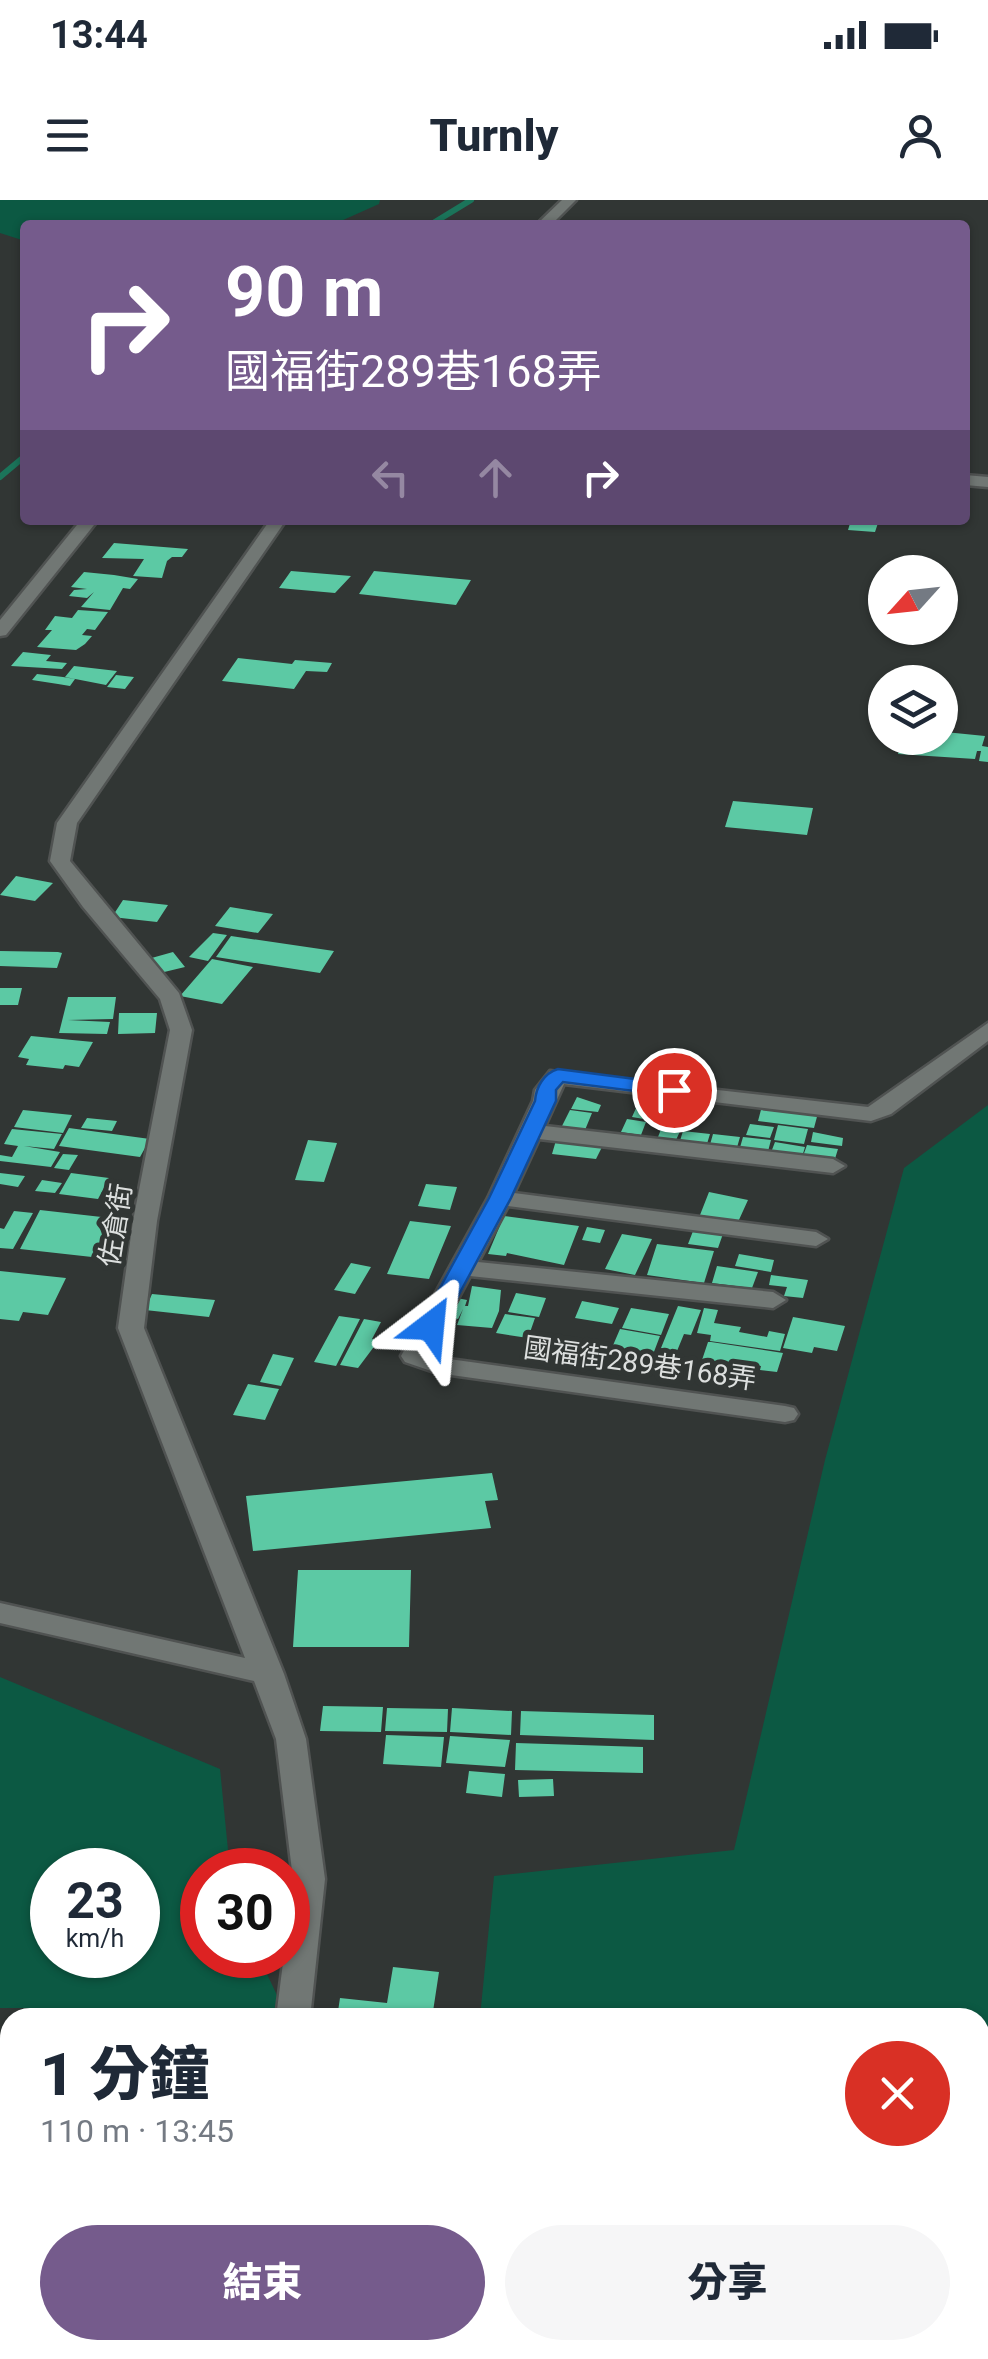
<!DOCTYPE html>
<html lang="zh-TW">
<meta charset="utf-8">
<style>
:root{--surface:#fff;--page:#f6f6f7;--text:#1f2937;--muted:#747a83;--accent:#755b8c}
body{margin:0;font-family:Roboto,"Noto Sans TC",sans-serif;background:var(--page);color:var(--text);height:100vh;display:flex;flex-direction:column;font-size:38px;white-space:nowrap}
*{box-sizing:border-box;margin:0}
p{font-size:32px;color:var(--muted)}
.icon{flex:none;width:55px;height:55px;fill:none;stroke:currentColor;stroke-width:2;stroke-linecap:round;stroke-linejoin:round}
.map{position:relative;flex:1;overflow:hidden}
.drawer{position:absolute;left:0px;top:1808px;width:990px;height:352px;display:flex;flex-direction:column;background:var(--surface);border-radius:30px 30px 0 0;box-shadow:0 2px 8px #0004}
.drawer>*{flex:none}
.hud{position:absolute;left:20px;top:20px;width:950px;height:305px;border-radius:10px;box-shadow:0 2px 8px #0004;background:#755b8c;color:#fff;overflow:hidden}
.needle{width:65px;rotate:243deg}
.buttons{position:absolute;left:868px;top:355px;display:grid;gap:20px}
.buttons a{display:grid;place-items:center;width:90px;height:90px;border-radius:50%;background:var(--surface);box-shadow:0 2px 8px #0004;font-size:50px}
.speed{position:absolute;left:30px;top:1648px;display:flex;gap:20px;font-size:50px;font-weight:700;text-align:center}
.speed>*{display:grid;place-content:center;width:130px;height:130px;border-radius:50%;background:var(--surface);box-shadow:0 2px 8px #0004;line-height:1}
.speed small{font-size:25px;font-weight:400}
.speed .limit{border:15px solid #d22;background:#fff;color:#111}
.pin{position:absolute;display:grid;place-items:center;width:85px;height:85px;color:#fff;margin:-42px;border:5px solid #fff;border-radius:50%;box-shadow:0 2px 10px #0007}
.me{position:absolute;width:110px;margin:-55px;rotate:29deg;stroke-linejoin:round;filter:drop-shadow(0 0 8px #0008)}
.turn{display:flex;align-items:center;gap:35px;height:210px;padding:0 40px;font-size:45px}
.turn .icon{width:130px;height:130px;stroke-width:2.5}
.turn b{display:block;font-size:70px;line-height:85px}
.lanes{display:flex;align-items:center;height:95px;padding:0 40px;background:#0003;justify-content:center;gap:50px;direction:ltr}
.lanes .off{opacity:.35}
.round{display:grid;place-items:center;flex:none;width:105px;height:105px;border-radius:52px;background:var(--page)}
.overview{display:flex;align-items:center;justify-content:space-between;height:170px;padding:0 40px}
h1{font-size:60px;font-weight:800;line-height:75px}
.button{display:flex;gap:20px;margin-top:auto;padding:20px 40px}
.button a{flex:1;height:115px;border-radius:60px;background:var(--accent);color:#fff;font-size:40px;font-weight:800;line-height:115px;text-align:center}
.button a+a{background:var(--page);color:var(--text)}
.status{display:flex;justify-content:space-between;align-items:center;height:70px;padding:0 50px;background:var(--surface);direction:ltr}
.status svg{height:28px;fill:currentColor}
header{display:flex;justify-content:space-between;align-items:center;height:130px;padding:0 40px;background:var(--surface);font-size:45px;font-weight:800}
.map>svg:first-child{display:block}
</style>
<div class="status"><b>13:44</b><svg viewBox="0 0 49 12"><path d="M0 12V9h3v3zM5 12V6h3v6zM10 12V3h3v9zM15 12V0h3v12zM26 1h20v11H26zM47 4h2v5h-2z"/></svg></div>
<header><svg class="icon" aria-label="menu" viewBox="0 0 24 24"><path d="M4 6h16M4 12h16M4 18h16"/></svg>Turnly<svg class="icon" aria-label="person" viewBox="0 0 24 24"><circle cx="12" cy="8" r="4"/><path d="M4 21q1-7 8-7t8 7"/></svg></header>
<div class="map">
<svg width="988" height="2159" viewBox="0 0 988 2159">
<rect width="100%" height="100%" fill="#313634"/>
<!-- green -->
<path fill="#0c5943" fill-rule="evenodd" d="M 0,0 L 380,0 L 379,4 L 332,25 L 25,25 L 25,41 L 0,33 Z
M 988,905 L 988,2159 L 336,2159 L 334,2150 L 980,2150 L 980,1818 L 480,1817 L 494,1676 L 734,1650 L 825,1260 L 904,968 Z
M 0,1477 L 220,1569 L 230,1670 L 202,1670 L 202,1755 L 258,1755 L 283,1808 L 0,1808 ZM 52,1670 L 138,1670 L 138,1755 L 52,1755 Z"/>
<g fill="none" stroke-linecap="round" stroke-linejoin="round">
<!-- stream -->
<path stroke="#1b745a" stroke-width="6" d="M 430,25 L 471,0
M 0,277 L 25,256"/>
</g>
<!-- building -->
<path fill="#5cc9a4" d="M 851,320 L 879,320 L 875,332 L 848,330 Z
M 114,343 L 188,349 L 182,357 L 172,357 L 167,361 L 162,378 L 133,376 L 144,359 L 102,358 Z
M 291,371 L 351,376 L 335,393 L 279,388 Z
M 374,371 L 471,380 L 456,405 L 359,394 Z
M 84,372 L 114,375 L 138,379 L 130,389 L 123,388 L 110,410 L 81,407 L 94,392 L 87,398 L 69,396 L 74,390 L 87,389 L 71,387 Z
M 78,410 L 108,412 L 95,430 L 87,429 L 82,435 L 92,436 L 85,444 L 76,450 L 37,447 L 52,430 L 45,430 L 55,416 L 72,418 Z
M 23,452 L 51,455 L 46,461 L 67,463 L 62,469 L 11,466 Z
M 238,458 L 292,464 L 295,460 L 332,463 L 327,472 L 306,471 L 294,489 L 222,481 Z
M 74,466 L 117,471 L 106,485 L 65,477 Z
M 37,474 L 63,477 L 75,479 L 70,486 L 58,484 L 32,480 Z
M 116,475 L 134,477 L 125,489 L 107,487 Z
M 945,532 L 985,536 L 982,546 L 988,547 L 988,562 L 979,561 L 981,551 L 977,551 L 975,559 L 898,554 L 903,538 L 943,539 Z
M 733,601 L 813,608 L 807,635 L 725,627 Z
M 16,676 L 53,683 L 35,701 L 0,695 Z
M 123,700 L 168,705 L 157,722 L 112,717 Z
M 230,707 L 273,714 L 258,733 L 215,726 Z
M 213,733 L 227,735 L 208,761 L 189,757 Z
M 231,736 L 334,751 L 320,773 L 216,757 Z
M 0,751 L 58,752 L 62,753 L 57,768 L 0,766 Z
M 173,752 L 185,767 L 160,773 L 148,759 Z
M 212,759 L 253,767 L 222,804 L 180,796 Z
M 0,788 L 22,788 L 18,805 L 0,805 Z
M 68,797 L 116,797 L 113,819 L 68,820 L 110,822 L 107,834 L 59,833 Z
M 119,813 L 157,813 L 155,833 L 118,834 Z
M 31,836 L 93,842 L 79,867 L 65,865 L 63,869 L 26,865 L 29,859 L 18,857 Z
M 644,892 L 670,894 L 667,905 L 641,902 Z
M 577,897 L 601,905 L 598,912 L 571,909 Z
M 637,906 L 660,913 L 656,921 L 632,917 Z
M 762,906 L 818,913 L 814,928 L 758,921 Z
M 23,910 L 72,915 L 63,933 L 14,927 Z
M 570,910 L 592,913 L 585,930 L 562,926 Z
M 87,918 L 117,921 L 112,931 L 81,928 Z
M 627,919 L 646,922 L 641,935 L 621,932 Z
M 663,924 L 682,927 L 676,940 L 658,937 Z
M 750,924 L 774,927 L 770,938 L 746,935 Z
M 778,925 L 808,929 L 804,944 L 774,940 Z
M 69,928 L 150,939 L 140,957 L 59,946 Z
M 12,929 L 62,934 L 54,949 L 24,946 L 60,952 L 51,967 L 0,961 L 0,955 L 12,957 L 18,946 L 4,944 Z
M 683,931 L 710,934 L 706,947 L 679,944 Z
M 813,932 L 843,938 L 842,946 L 811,942 Z
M 713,934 L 740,937 L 736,951 L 709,948 Z
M 557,937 L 604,943 L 596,959 L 552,954 Z
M 743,937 L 771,940 L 767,955 L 739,951 Z
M 308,940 L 337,943 L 324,982 L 295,980 Z
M 775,942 L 805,947 L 801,960 L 770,955 Z
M 807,945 L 838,949 L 834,962 L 802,959 Z
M 63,954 L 78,955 L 69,970 L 54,968 Z
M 0,973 L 25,976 L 18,987 L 0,984 Z
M 71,973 L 109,978 L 98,999 L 59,994 Z
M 42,980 L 62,983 L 55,993 L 35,991 Z
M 426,984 L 457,987 L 450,1010 L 418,1006 Z
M 709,992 L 748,1000 L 738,1022 L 700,1015 Z
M 40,1010 L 128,1020 L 110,1059 L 20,1049 Z
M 14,1011 L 33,1013 L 13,1049 L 0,1048 L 0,1028 L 4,1029 Z
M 504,1016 L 579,1026 L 564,1065 L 507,1053 L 506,1056 L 488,1054 Z
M 410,1021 L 451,1026 L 429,1079 L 387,1074 Z
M 695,1026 L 724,1031 L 718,1048 L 688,1044 Z
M 587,1027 L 605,1030 L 600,1043 L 582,1040 Z
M 622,1034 L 652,1039 L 635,1075 L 605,1069 Z
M 657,1044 L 714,1051 L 704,1083 L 647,1075 Z
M 739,1054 L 774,1060 L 771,1072 L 735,1066 Z
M 351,1063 L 371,1067 L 355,1094 L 334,1090 Z
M 717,1066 L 758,1072 L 752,1088 L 712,1083 Z
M 0,1071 L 66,1078 L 48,1115 L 23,1112 L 19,1121 L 0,1119 Z
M 771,1075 L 808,1080 L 803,1098 L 784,1096 L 787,1087 L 769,1085 Z
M 472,1086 L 501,1090 L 499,1111 L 492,1128 L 457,1125 L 463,1109 L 458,1119 L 447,1117 L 457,1098 L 467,1100 L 465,1106 L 468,1106 Z
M 516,1093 L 546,1098 L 539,1117 L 508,1112 Z
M 152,1094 L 215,1100 L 209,1117 L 145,1110 Z
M 582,1101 L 619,1108 L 612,1124 L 575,1118 Z
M 678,1106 L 701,1110 L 691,1135 L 684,1134 L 677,1151 L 661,1148 Z
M 631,1108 L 669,1114 L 661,1135 L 622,1128 Z
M 704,1108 L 718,1110 L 714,1123 L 741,1127 L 739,1132 L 767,1137 L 769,1131 L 785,1134 L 780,1151 L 710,1141 L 711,1135 L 697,1133 Z
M 505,1114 L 535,1118 L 528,1138 L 496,1133 Z
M 339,1116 L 360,1119 L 336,1166 L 314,1162 Z
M 793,1117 L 845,1126 L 837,1151 L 814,1147 L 812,1153 L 783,1148 Z
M 364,1119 L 381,1122 L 372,1139 L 379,1140 L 358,1168 L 340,1165 Z
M 620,1129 L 660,1136 L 652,1157 L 611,1150 Z
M 708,1142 L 711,1142 L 783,1153 L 777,1172 L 760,1170 L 761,1166 L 702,1160 Z
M 273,1154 L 294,1158 L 281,1186 L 260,1182 Z
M 248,1184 L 279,1189 L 265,1220 L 233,1215 Z
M 492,1273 L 498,1300 L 485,1301 L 491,1328 L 253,1351 L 246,1296 Z
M 298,1370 L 411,1370 L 409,1447 L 293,1447 Z
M 323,1506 L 383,1507 L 381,1532 L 320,1531 Z
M 387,1508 L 448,1509 L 447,1532 L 385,1531 Z
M 452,1508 L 512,1511 L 511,1535 L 450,1532 Z
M 521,1511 L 654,1515 L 654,1540 L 520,1535 Z
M 386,1535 L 444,1537 L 441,1567 L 383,1564 Z
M 450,1536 L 510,1540 L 505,1567 L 446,1563 Z
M 516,1543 L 643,1547 L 643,1573 L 515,1570 Z
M 469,1571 L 505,1574 L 502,1597 L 466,1593 Z
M 553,1579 L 554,1596 L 519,1597 L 518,1580 Z
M 393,1767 L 439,1772 L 432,1818 L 337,1818 L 340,1798 L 387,1803 Z"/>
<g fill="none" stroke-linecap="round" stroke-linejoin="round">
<!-- minor casing -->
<g stroke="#505352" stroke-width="5">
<path id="minor" d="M 562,0 L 576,0 L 551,25 L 536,25 Z
M 965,275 L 988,277 L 988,287 L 965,285 Z
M 81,320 L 98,320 L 6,435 L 0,436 L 0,420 Z
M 270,320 L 286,320 L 77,623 L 70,661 L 179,793 L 192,830 L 157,1021 L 144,1128 L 284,1474 L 306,1539 L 325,1679 L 310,1818 L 276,1818 L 284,1755 L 288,1755 L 293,1679 L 276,1539 L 254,1481 L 0,1423 L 0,1403 L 245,1458 L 118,1128 L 133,1021 L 170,830 L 160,799 L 83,707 L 50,661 L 57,623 Z
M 988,823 L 988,841 L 891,914 L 871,921 L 564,884 L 545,926 L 833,959 L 845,966 L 833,973 L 539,939 L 514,993 L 816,1032 L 828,1039 L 816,1046 L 508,1006 L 478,1062 L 773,1092 L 786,1100 L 773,1108 L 470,1076 L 429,1153 L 442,1158 L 785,1206 L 794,1208 L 798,1214 L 794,1220 L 785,1222 L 437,1173 L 405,1162 L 401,1156 L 488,998 L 533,901 L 535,890 L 550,871 L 868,907 Z"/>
</g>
<!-- minor -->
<use href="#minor" fill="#717774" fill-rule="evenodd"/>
</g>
<!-- route -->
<path fill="#1a73e8" stroke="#114b97" stroke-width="2.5" d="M 558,869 L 674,884 L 684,890 L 674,896 L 563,882 L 556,890 L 556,901 L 511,998 L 442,1126 L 431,1133 L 423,1131 L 419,1126 L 489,998 L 535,901 C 536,887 544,873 558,869 Z"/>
<g text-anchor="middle" stroke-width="10" stroke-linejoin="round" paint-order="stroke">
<!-- street labels -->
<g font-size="28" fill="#dcdfde" stroke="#313634">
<text transform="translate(115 1025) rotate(-81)" y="10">佐倉街</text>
<text transform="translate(640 1163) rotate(8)" y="10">國福街289巷168弄</text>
</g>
</g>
</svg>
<div class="buttons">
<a><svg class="needle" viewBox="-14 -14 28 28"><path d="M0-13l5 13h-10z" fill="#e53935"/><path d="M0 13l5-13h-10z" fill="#747a83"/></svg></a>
<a><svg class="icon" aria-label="layers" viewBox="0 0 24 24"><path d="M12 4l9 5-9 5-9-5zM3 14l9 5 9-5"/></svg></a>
</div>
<div class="speed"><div>23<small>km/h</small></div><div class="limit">30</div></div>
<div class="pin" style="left:674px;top:890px;background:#d93025"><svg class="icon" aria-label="arrive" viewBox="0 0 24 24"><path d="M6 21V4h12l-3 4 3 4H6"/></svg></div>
<svg class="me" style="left:431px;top:1126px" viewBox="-20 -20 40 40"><path d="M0-17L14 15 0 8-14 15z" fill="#1a73e8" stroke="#fff" stroke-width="4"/></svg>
<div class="hud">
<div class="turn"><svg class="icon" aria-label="right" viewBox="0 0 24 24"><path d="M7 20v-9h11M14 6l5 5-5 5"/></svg><div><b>90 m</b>國福街289巷168弄</div></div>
<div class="lanes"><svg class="icon off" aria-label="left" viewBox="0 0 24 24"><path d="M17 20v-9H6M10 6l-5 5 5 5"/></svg><svg class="icon off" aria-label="ahead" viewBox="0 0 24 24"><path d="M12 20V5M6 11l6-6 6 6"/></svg><svg class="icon" aria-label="right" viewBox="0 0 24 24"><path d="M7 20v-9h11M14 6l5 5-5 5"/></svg></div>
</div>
<section class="drawer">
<div class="overview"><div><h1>1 分鐘</h1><p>110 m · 13:45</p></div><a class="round" style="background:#d93025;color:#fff"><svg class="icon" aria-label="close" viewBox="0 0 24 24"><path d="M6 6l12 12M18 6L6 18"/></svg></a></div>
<div class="button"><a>結束</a><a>分享</a></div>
</section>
</div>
